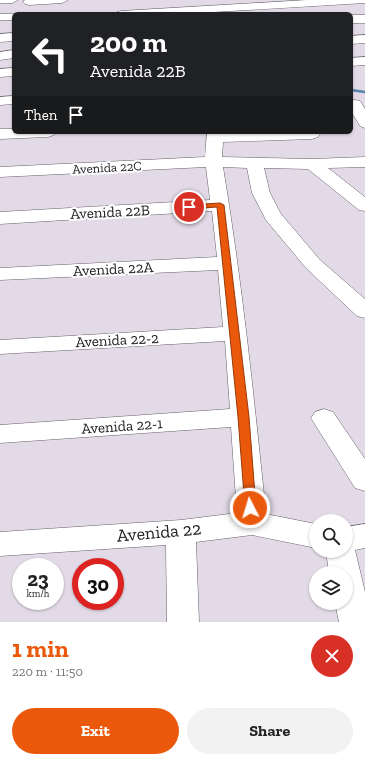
<!DOCTYPE html>
<meta charset="utf-8">
<style>
:root{--surface:#fff;--page:#f2f2f2;--text:#222;--muted:#767676;--accent:#ea580c}
body{margin:0;font-family:"Zilla Slab",serif;background:var(--page);color:var(--text);height:100vh;display:flex;flex-direction:column;font-size:15px;white-space:nowrap}
*{box-sizing:border-box;margin:0}
p{font-size:13px;color:var(--muted)}
.icon{flex:none;width:22px;height:22px;fill:none;stroke:currentColor;stroke-width:2;stroke-linecap:round;stroke-linejoin:round}
.map{position:relative;height:622px;overflow:hidden}
.details{display:flex;flex-direction:column;background:var(--surface);flex:1}
.details>*{flex:none}
.banner{position:absolute;left:12px;top:12px;width:341px;height:122px;border-radius:6px;box-shadow:0 1px 3px #0004;background:#202124;color:#fff;overflow:hidden}
.tools{position:absolute;left:309px;top:514px;display:grid;gap:8px}
.tools a{display:grid;place-items:center;width:44px;height:44px;border-radius:50%;background:var(--surface);box-shadow:0 1px 3px #0004;font-size:20px}
.speed{position:absolute;left:12px;top:558px;display:flex;gap:8px;font-size:20px;font-weight:700;text-align:center}
.speed>*{display:grid;place-content:center;width:52px;height:52px;border-radius:50%;background:var(--surface);box-shadow:0 1px 3px #0004;line-height:1}
.speed small{font-size:10px;font-weight:400}
.speed .limit{border:6px solid #d22;background:#fff;color:#111}
.pin{position:absolute;display:grid;place-items:center;width:34px;height:34px;color:#fff;margin:-17px;border:2px solid #fff;border-radius:50%;box-shadow:0 1px 4px #0007}
.me{position:absolute;width:44px;margin:-22px;rotate:355deg;stroke-linejoin:round;filter:drop-shadow(0 0 3px #0008)}
.turn{display:flex;align-items:center;gap:14px;height:84px;padding:0 12px;font-size:18px}
.turn .icon{width:52px;height:52px;stroke-width:2.5}
.turn b{display:block;font-size:28px;line-height:34px}
.then{display:flex;align-items:center;height:38px;padding:0 12px;background:#0003;gap:8px;font-size:15px}
.round{display:grid;place-items:center;flex:none;width:42px;height:42px;border-radius:21px;background:var(--page)}
.overview{display:flex;align-items:center;justify-content:space-between;height:68px;padding:0 12px}
h1{font-size:24px;font-weight:800;line-height:30px;color:var(--accent)}
.cta{display:flex;gap:8px;margin-top:auto;padding:8px 12px}
.cta a{flex:1;height:46px;border-radius:24px;background:var(--accent);color:#fff;font-size:16px;font-weight:800;line-height:46px;text-align:center}
.cta a+a{background:var(--page);color:var(--text)}
.map>svg:first-child{display:block}
</style>
<div class="map">
<svg width="365" height="622" viewBox="0 0 365 622">
<rect width="100%" height="100%" fill="#e2dbe7"/>
<g fill="none" stroke-linecap="round" stroke-linejoin="round">
<!-- stream -->
<path stroke="#5483ac" stroke-width="2.5" d="M 351,90 L 365,92"/>
<!-- minor casing -->
<g stroke="#665f69" stroke-width="1">
<path id="minor" d="M 0,0 L 18,0 L 12,3 L 0,3 Z
M 25,0 L 68,0 L 62,3 L 29,5 L 25,4 L 23,2 Z
M 307,0 L 365,0 L 365,3 L 181,14 L 115,14 L 117,12 L 121,11 Z
M 0,14 L 16,14 L 14,14 L 14,20 L 0,20 Z
M 351,15 L 365,15 L 365,23 L 351,23 Z
M 14,33 L 14,41 L 0,42 L 0,34 Z
M 365,35 L 365,43 L 351,44 L 351,36 Z
M 14,50 L 14,58 L 0,60 L 0,52 Z
M 365,57 L 365,65 L 351,66 L 351,58 Z
M 14,68 L 14,76 L 0,77 L 0,69 Z
M 14,96 L 14,104 L 0,105 L 0,97 Z
M 355,100 L 360,101 L 365,109 L 365,128 L 360,126 L 351,111 L 351,101 Z
M 0,129 L 14,129 L 14,132 L 56,132 L 54,135 L 48,137 L 0,139 Z
M 207,132 L 318,132 L 320,134 L 318,137 L 312,139 L 223,142 L 222,157 L 312,159 L 365,157 L 365,167 L 328,168 L 365,197 L 365,211 L 359,210 L 308,169 L 264,168 L 270,193 L 281,214 L 320,260 L 365,299 L 365,318 L 357,316 L 306,268 L 266,220 L 252,193 L 247,168 L 223,167 C 242,281 254,398 266,514 L 316,524 L 316,548 L 252,535 L 196,542 L 199,622 L 167,622 L 166,545 L 0,556 L 0,532 L 181,520 L 237,513 L 231,427 L 0,443 L 0,425 L 230,409 L 225,341 L 0,354 L 0,340 L 223,327 L 218,270 L 0,280 L 0,268 L 217,257 L 212,211 L 0,224 L 0,212 L 210,200 L 206,167 L 0,177 L 0,167 L 205,157 Z
M 324,409 L 333,412 L 365,459 L 365,491 L 355,488 L 311,418 L 315,412 Z
M 365,524 L 365,548 L 355,550 L 365,592 L 365,622 L 339,622 L 335,603 L 346,603 L 346,573 L 329,573 L 326,551 L 346,551 L 346,527 Z"/>
</g>
<!-- minor -->
<use href="#minor" fill="#fff" fill-rule="evenodd"/>
</g>
<!-- route -->
<path fill="#ea580c" stroke="#983908" d="M 220,203 L 224,205 L 249,417 L 256,508 L 255,511 L 250,513 L 246,511 L 245,508 L 238,417 L 217,207 L 189,209 L 185,207 L 189,205 Z"/>
<g text-anchor="middle" stroke-width="4" stroke-linejoin="round" paint-order="stroke">
<!-- far-street labels -->
<g font-size="13" fill="#222024" stroke="#fff">
<text transform="translate(107 167) rotate(-3)" y="5">Avenida 22C</text>
</g>
<!-- street labels -->
<g font-size="15" fill="#222024" stroke="#fff">
<text transform="translate(110 212) rotate(-3)" y="5">Avenida 22B</text>
<text transform="translate(113 269) rotate(-3)" y="5">Avenida 22A</text>
<text transform="translate(117 340) rotate(-3)" y="5">Avenida 22-2</text>
<text transform="translate(122 426) rotate(-4)" y="5">Avenida 22-1</text>
</g>
<!-- near-street labels -->
<g font-size="18" fill="#222024" stroke="#fff">
<text transform="translate(159 532) rotate(-5)" y="6">Avenida 22</text>
</g>
</g>
</svg>
<div class="tools">
<a><svg class="icon" aria-label="search" viewBox="0 0 24 24"><circle cx="10" cy="10" r="6"/><path d="M15 15l6 6"/></svg></a>
<a><svg class="icon" aria-label="layers" viewBox="0 0 24 24"><path d="M12 4l9 5-9 5-9-5zM3 14l9 5 9-5"/></svg></a>
</div>
<div class="speed"><div>23<small>km/h</small></div><div class="limit">30</div></div>
<div class="pin" style="left:189px;top:207px;background:#d93025"><svg class="icon" aria-label="arrive" viewBox="0 0 24 24"><path d="M6 21V4h12l-3 4 3 4H6"/></svg></div>
<svg class="me" style="left:250px;top:508px" viewBox="-20 -20 40 40"><circle r="17" fill="#ea580c" stroke="#fff" stroke-width="3"/><path d="M0-11L8 9 0 5-8 9z" fill="#fff"/></svg>
<div class="banner">
<div class="turn"><svg class="icon" aria-label="left" viewBox="0 0 24 24"><path d="M17 20v-9H6M10 6l-5 5 5 5"/></svg><div><b>200 m</b>Avenida 22B</div></div>
<div class="then">Then<svg class="icon" aria-label="arrive" viewBox="0 0 24 24"><path d="M6 21V4h12l-3 4 3 4H6"/></svg></div>
</div>
</div>
<section class="details">
<div class="overview"><div><h1>1 min</h1><p>220 m · 11:50</p></div><a class="round" style="background:#d93025;color:#fff"><svg class="icon" aria-label="close" viewBox="0 0 24 24"><path d="M6 6l12 12M18 6L6 18"/></svg></a></div>
<div class="cta"><a>Exit</a><a>Share</a></div>
</section>
